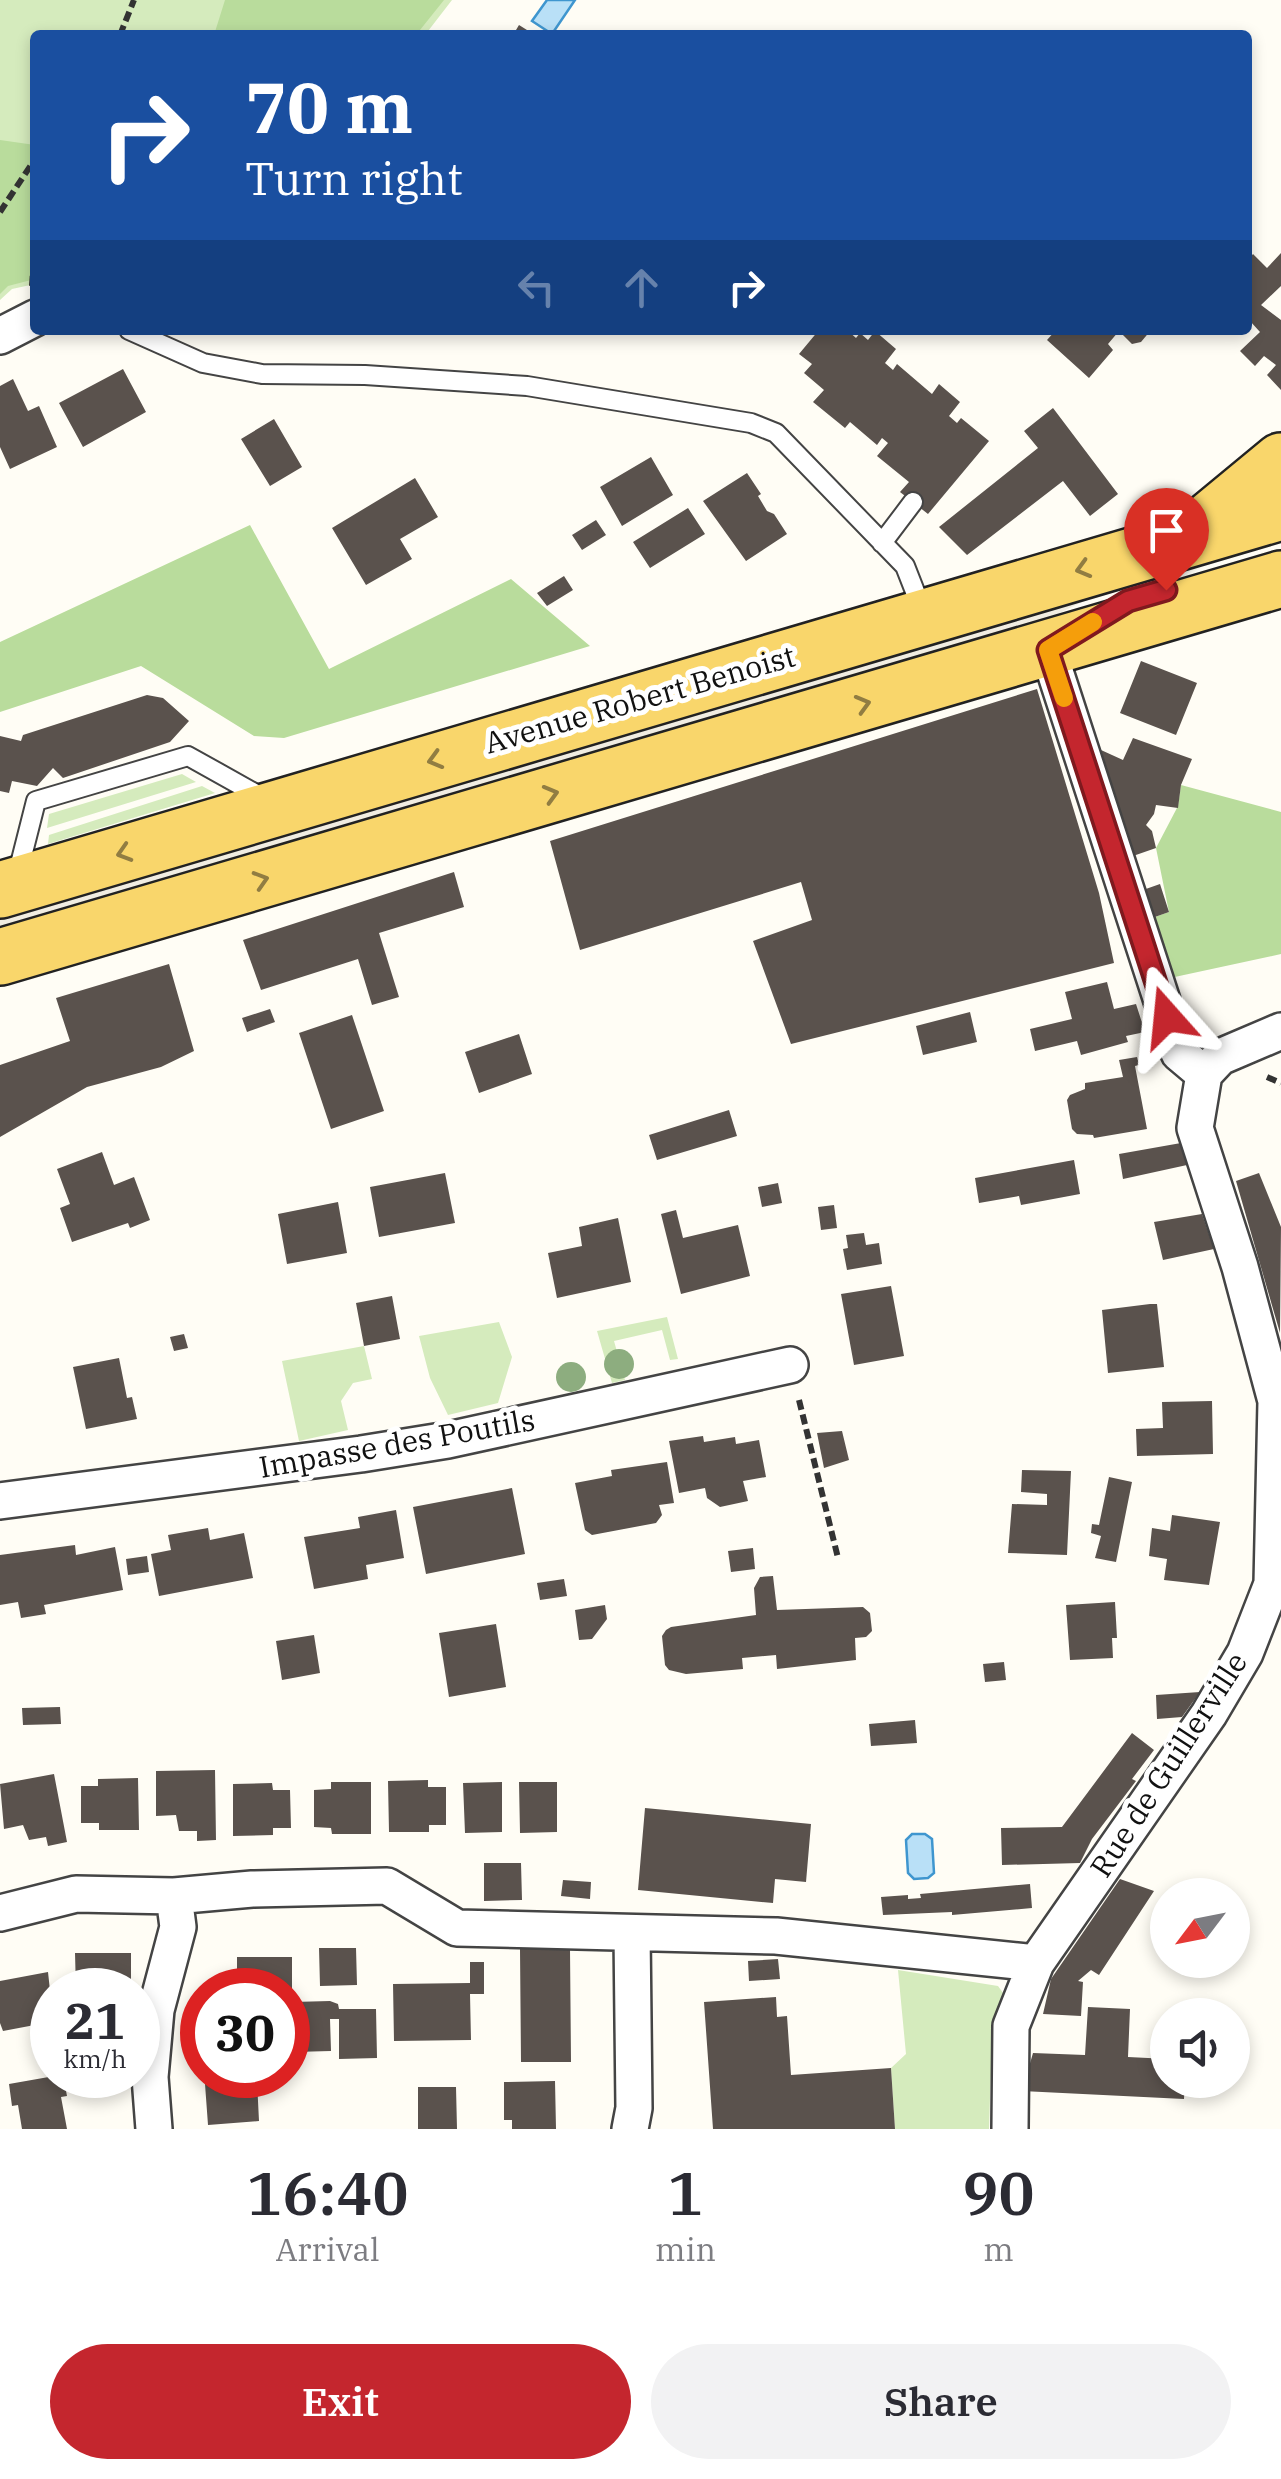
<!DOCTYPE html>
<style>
:root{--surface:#fff;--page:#f2f2f3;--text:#2b2b33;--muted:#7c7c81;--accent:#c4262e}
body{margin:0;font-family:"IBM Plex Serif",serif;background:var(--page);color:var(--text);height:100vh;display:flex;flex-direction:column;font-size:38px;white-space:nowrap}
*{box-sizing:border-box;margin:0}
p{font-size:32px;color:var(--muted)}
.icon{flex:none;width:55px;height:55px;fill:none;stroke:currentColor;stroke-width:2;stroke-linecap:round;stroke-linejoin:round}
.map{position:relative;height:2129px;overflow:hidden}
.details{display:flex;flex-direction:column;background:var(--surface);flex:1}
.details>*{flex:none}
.guide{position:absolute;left:30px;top:30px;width:1222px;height:305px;border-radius:10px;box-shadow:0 5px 15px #0003;background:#1a4fa0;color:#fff;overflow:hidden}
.needle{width:65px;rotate:238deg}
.buttons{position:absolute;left:1150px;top:1878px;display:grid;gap:20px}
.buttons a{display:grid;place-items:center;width:100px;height:100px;border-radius:50%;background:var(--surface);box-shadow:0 5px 15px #0003;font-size:50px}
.speed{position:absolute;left:30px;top:1968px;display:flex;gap:20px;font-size:50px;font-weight:700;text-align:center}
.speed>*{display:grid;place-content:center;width:130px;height:130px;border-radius:50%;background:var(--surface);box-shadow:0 5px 15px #0003;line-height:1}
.speed small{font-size:25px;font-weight:400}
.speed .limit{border:15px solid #d22;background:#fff;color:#111}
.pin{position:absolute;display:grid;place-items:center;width:85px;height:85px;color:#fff;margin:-102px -42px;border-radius:50% 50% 50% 0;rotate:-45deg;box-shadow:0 0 10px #0007}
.pin .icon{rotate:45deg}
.me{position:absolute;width:110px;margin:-55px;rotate:342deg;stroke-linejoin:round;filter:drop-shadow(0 0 8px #0008)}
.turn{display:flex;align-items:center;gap:35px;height:210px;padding:0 50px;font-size:45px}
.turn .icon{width:130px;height:130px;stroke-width:2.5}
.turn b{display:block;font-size:70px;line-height:85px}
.lanes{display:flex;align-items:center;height:95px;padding:0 50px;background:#0003;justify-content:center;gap:50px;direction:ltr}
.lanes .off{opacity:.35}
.eta{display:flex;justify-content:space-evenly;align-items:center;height:170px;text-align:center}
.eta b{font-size:60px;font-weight:600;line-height:70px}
.action{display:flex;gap:20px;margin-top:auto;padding:20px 50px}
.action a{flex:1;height:115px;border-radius:60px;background:var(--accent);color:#fff;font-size:40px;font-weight:600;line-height:115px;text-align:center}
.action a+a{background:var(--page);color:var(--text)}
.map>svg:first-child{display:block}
</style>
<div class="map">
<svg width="1281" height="2129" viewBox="0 0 1281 2129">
<rect width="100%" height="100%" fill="#fffdf5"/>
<!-- green -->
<path fill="#d5ebbd" d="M 0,0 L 452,0 L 425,35 L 35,35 L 35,284 L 12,289 L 0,300 Z
M 182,774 L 196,782 L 47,828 L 49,814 Z
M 202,786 L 215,793 L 48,844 L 49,835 Z
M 667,1317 L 678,1359 L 670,1360 L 662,1330 L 614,1341 L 625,1380 L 612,1383 L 597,1331 Z
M 499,1322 L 512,1357 L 498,1403 L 448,1415 L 430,1378 L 419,1336 Z
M 364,1346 L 372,1379 L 353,1383 L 341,1401 L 348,1430 L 299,1441 L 282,1361 Z
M 898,1970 L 998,1986 L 1006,1997 C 989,2040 991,2084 989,2129 L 895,2129 L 891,2068 L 906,2054 Z"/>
<!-- forest -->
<path fill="#b9dc9c" d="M 225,0 L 444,0 L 416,35 L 214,35 Z
M 0,140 L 35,145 L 35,279 L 8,286 L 0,294 Z
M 250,525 L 329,669 L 511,579 L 590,646 L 284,738 L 254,736 L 141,666 L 0,712 L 0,642 Z
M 1181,785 L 1281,812 L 1281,954 L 1170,978 L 1152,918 L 1169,912 L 1156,848 L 1178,806 Z"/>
<!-- plaza -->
<path fill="#f1ede2" d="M 1281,538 L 1281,541 L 1082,602 L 1035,625 L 303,845 L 0,928 L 0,917 L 82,891 Z"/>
<!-- water -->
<path fill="#b9e0f7" stroke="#3f96cf" stroke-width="2.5" d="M 547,0 L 575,0 L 552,34 L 532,21 Z
M 912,1834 L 925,1834 L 932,1839 L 934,1873 L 928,1878 L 914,1879 L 908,1873 L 906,1840 Z"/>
<!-- building -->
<path fill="#5a524d" d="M 519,25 L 535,35 L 513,35 Z
M 1281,253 L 1281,286 L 1261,305 L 1281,320 L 1281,390 L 1267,375 L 1276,365 L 1264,356 L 1255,366 L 1240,351 L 1260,332 L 1250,321 L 1248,323 L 1248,260 L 1253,254 L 1267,268 Z
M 819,330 L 847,330 L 856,338 L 860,333 L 868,340 L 875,331 L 896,349 L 885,363 L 893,370 L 897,364 L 932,394 L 939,384 L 960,402 L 949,416 L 957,423 L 961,418 L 989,441 L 928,514 L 900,492 L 909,482 L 877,456 L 888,443 L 882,438 L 877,445 L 850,422 L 845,428 L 813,402 L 824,390 L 804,373 L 812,364 L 799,354 Z
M 1056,330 L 1151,330 L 1141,342 L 1132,344 L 1119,331 L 1108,344 L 1113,350 L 1089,378 L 1047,340 Z
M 123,369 L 146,412 L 83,447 L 59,403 Z
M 13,379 L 28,411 L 39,406 L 57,447 L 10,469 L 0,447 L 0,386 Z
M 1053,408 L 1118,494 L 1090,516 L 1063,481 L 967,555 L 939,527 L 1038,448 L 1024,431 Z
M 274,419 L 302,467 L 270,486 L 241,439 Z
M 651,457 L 673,495 L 622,526 L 600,487 Z
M 747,473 L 761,494 L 758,496 L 767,511 L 774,514 L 787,534 L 746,561 L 703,501 Z
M 415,478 L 438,517 L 400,539 L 412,559 L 366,585 L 332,528 Z
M 688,508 L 705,534 L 650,568 L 633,542 Z
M 596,520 L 606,535 L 582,550 L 572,535 Z
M 564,576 L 573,590 L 547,606 L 537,593 Z
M 1141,661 L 1197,683 L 1176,735 L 1120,713 Z
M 1037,689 L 1099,893 L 1114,963 L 791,1044 L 753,941 L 812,920 L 801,882 L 580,950 L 550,841 Z
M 147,695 L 163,698 L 189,721 L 170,742 L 63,778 L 53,768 L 37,786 L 12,781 L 9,793 L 0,791 L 0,736 L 21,741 L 23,735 Z
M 1133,738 L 1192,759 L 1181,785 L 1178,808 L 1156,805 L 1154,814 L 1146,825 L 1152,831 L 1156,848 L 1133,856 L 1101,750 L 1123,760 Z
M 454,872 L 464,907 L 379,933 L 399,997 L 372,1005 L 358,959 L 261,990 L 243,940 Z
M 1160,884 L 1169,912 L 1152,918 L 1143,890 Z
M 169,964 L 194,1051 L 161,1067 L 87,1087 L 0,1137 L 0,1065 L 70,1041 L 56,998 Z
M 1107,982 L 1114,1009 L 1136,1004 L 1145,1032 L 1126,1036 L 1128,1042 L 1081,1055 L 1077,1041 L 1035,1051 L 1030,1029 L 1072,1019 L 1065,992 Z
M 270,1009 L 275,1022 L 247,1032 L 242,1018 Z
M 970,1012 L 977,1042 L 923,1055 L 916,1026 Z
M 352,1015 L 384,1111 L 331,1129 L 299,1033 Z
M 519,1034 L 532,1074 L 479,1093 L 465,1052 Z
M 1137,1057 L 1139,1065 L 1135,1066 L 1147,1129 L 1094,1138 L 1093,1135 L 1077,1134 L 1072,1129 L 1067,1100 L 1070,1095 L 1085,1089 L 1085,1083 L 1123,1077 L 1119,1060 Z
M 729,1110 L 737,1136 L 657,1160 L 649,1135 Z
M 1181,1143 L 1187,1165 L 1123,1179 L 1119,1154 Z
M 102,1152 L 114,1185 L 134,1177 L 150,1220 L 130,1228 L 128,1223 L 72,1242 L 60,1208 L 70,1204 L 57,1169 Z
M 1074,1160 L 1080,1194 L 1021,1205 L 1019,1196 L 979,1203 L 975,1178 Z
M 445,1173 L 455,1223 L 379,1237 L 370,1187 Z
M 1259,1173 L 1281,1227 L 1280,1333 L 1236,1181 Z
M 778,1183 L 782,1203 L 762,1207 L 758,1187 Z
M 338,1202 L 347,1253 L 287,1264 L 278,1214 Z
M 834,1205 L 837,1228 L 821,1230 L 818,1207 Z
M 676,1210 L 683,1238 L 738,1225 L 750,1276 L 681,1294 L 661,1214 Z
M 1202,1214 L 1214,1249 L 1163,1260 L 1154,1222 Z
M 618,1218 L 631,1282 L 557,1298 L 548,1253 L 582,1246 L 579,1227 Z
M 864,1233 L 866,1245 L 879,1243 L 882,1264 L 847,1270 L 843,1249 L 848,1248 L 846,1235 Z
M 891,1286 L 904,1356 L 854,1365 L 841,1294 Z
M 392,1296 L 400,1339 L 364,1346 L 356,1303 Z
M 1150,1304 L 1157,1304 L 1164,1367 L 1108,1373 L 1102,1310 Z
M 184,1334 L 188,1348 L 174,1351 L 170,1337 Z
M 119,1358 L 127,1398 L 132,1397 L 137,1419 L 86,1429 L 73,1367 Z
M 1212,1401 L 1213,1454 L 1137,1456 L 1136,1429 L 1163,1428 L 1162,1402 Z
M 842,1431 L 849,1460 L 824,1468 L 817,1433 Z
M 703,1436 L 704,1442 L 735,1437 L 736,1444 L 759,1440 L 766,1477 L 743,1481 L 748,1501 L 720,1507 L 707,1498 L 705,1488 L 679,1493 L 669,1441 Z
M 667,1462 L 674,1503 L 659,1505 L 662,1515 L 656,1523 L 592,1535 L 585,1530 L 575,1483 L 612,1476 L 611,1470 Z
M 1022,1470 L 1071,1471 L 1067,1555 L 1008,1553 L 1012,1504 L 1047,1505 L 1047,1494 L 1021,1492 Z
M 1109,1477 L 1132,1482 L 1116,1562 L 1095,1558 L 1101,1536 L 1091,1533 L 1092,1524 L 1099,1525 Z
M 512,1488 L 525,1554 L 426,1574 L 413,1507 Z
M 396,1510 L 404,1558 L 366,1565 L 368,1579 L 314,1589 L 304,1537 L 360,1528 L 358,1517 Z
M 1172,1515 L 1220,1522 L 1209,1585 L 1164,1580 L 1167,1559 L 1149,1556 L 1152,1528 L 1170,1531 Z
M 208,1528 L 210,1540 L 244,1533 L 253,1578 L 159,1596 L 151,1554 L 171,1550 L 168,1535 Z
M 75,1545 L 76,1555 L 115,1547 L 123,1590 L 44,1605 L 46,1614 L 21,1618 L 18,1602 L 0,1605 L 0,1555 Z
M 753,1548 L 755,1569 L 731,1572 L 728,1551 Z
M 147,1556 L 149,1572 L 128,1575 L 126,1559 Z
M 773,1576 L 777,1610 L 863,1607 L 870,1613 L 872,1631 L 866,1637 L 855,1638 L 856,1660 L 777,1669 L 776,1655 L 742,1658 L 743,1669 L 686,1674 L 669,1670 L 665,1665 L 662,1636 L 666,1630 L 671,1627 L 756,1615 L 754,1588 L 760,1577 Z
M 564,1579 L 567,1596 L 540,1600 L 537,1583 Z
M 1115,1602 L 1117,1638 L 1112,1638 L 1113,1658 L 1070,1660 L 1066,1605 Z
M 605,1605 L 607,1619 L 592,1639 L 579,1640 L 575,1610 Z
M 496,1624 L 506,1687 L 449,1697 L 439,1633 Z
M 314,1635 L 320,1673 L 282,1680 L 276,1641 Z
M 1004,1662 L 1006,1680 L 985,1682 L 983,1664 Z
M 1200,1692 L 1182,1717 L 1157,1719 L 1156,1695 Z
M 60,1707 L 61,1724 L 23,1725 L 22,1708 Z
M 915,1720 L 917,1743 L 871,1746 L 869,1724 Z
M 1132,1733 L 1154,1750 L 1132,1779 L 1136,1781 L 1092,1839 L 1080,1863 L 1002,1865 L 1001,1828 L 1062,1827 Z
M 215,1770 L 216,1840 L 197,1841 L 197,1831 L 179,1831 L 176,1815 L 156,1816 L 156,1771 Z
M 54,1774 L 67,1842 L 48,1846 L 46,1837 L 29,1840 L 23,1825 L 4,1829 L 0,1784 Z
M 138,1778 L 139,1830 L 99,1830 L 99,1823 L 81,1823 L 81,1786 L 98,1786 L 98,1779 Z
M 428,1780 L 428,1787 L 446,1787 L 446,1825 L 429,1825 L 429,1832 L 389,1832 L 388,1781 Z
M 331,1782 L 371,1782 L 371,1834 L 332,1834 L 331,1828 L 314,1827 L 314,1790 L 331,1789 Z
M 502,1782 L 502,1832 L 465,1833 L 463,1783 Z
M 519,1782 L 557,1782 L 557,1832 L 520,1833 Z
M 272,1783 L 273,1790 L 290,1790 L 291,1828 L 273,1828 L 273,1835 L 233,1836 L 233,1784 Z
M 645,1808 L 811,1824 L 806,1882 L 775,1879 L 773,1903 L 638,1890 Z
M 484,1863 L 521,1863 L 522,1900 L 484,1901 Z
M 1120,1879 L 1154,1891 L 1099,1975 L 1091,1970 L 1078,1981 L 1083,1982 L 1081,2016 L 1043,2014 L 1051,1979 Z
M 563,1880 L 591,1882 L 590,1899 L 561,1896 Z
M 1030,1884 L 1032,1908 L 952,1915 L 952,1912 L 883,1915 L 881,1897 L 908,1895 L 908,1899 L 921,1898 L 920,1894 Z
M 319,1948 L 356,1948 L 357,1985 L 320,1986 Z
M 520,1949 L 570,1949 L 571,2062 L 521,2062 Z
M 75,1953 L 131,1953 L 131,1990 L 76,1990 Z
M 237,1957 L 292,1957 L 292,1994 L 288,1994 L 288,1990 L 237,1990 Z
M 778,1959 L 780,1979 L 749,1981 L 748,1961 Z
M 470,1962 L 484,1962 L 484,1994 L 470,1994 L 471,2040 L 394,2041 L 393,1984 L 470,1983 Z
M 48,1972 L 52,2009 L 38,2012 L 40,2024 L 3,2031 L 0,2023 L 0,1981 Z
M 776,1997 L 777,2017 L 787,2016 L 791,2075 L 891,2068 L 895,2129 L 713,2129 L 704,2002 Z
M 330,2001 L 338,2004 L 339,2009 L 376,2009 L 377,2058 L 339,2059 L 339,2019 L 330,2019 L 331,2051 L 293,2052 L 293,2002 Z
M 1088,2007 L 1130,2009 L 1128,2057 L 1168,2059 L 1168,2080 L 1185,2080 L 1184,2099 L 1022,2091 L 1033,2053 L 1085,2055 Z
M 60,2075 L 63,2075 L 67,2096 L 61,2097 L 67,2129 L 22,2129 L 18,2105 L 12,2106 L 9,2084 Z
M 86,2075 L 125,2075 L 127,2082 L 89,2089 Z
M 211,2075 L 249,2075 L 249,2081 L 257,2081 L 259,2121 L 208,2125 L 205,2084 L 212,2084 Z
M 555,2081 L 556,2129 L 512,2129 L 512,2120 L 504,2120 L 504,2082 Z
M 418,2087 L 456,2087 L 457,2129 L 418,2129 Z"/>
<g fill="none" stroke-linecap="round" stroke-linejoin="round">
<!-- lane casing -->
<g stroke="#444" stroke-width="22">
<path id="lane" d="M 129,330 L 203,363 L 262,374 L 365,375 L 527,386 L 751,423 L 776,433 L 905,566 L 923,612
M 882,543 L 913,502
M 17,876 L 36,801 L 188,756 L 265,799"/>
</g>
<!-- street casing -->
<g stroke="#444" stroke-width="40">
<path id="street" d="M 0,336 L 35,318
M 1048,650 L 1179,1053 L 1204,1074
M 1204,1074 L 1220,1057 L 1281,1031
M 0,1501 L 361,1454 L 448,1440 L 790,1365
M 0,1913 L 76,1894 L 174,1896 L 252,1889 L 387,1886 L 457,1928 L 776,1936 L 1036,1963
M 154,2129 L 150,2077 L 156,2010 L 178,1927 L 174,1896
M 630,2129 L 634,2108 L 632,1933
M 1010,2129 L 1011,2026 L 1036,1963 L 1209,1714 L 1245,1653 L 1272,1584 L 1276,1401 L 1240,1267 L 1195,1128 L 1204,1074"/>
</g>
<!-- primary casing -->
<g stroke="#222" stroke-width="60">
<path id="primary" d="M 1206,523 L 1281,461
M 0,890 L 1281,512
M 0,957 L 1281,579"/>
</g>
<!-- path -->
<path stroke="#333" stroke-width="6" stroke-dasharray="10 5" stroke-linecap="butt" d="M 120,35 L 134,0
M 0,212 L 35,159
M 32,286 L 35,242
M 1267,1077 L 1281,1083
M 799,1400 L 838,1558"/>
<!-- lane -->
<use href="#lane" stroke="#fff" stroke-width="18"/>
<!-- street -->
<use href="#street" stroke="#fff" stroke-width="35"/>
<!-- primary -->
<use href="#primary" stroke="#f9d66b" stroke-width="55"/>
</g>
<!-- trees -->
<g fill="#8dad7f">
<circle cx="619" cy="1364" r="15"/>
<circle cx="571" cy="1377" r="15"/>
</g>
<!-- one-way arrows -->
<defs><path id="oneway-chevron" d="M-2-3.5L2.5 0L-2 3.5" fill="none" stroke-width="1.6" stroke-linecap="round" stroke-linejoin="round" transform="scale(2.5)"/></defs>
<g stroke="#917d42">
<use href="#oneway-chevron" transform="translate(1083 569) rotate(164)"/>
<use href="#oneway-chevron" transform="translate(863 704) rotate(-16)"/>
<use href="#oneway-chevron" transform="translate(435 760) rotate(164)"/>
<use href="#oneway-chevron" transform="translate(551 794) rotate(-16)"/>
<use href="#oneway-chevron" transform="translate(124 853) rotate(163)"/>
<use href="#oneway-chevron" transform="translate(261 880) rotate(-17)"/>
</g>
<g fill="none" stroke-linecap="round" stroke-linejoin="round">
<!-- route casing -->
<g stroke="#7f191e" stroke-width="25">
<path id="route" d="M 1166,590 L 1128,601 L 1048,650 L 1167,1017"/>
</g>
<!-- route -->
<use href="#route" stroke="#c4262e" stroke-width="18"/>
<!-- slow -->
<path stroke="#f59e0b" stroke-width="18" d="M 1064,698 L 1048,650 L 1093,622"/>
</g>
<g text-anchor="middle" stroke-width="10" stroke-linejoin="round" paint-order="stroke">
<!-- street labels -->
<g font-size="30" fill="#111" stroke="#fff">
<text transform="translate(640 700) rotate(-16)" y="10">Avenue Robert Benoist</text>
<text transform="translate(397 1444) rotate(-10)" y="10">Impasse des Poutils</text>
<text transform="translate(1169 1765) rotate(-57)" y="10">Rue de Guillerville</text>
</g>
</g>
</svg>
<div class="buttons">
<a><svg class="needle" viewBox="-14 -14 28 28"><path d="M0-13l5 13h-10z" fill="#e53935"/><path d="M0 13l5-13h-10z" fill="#7c7c81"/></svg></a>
<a><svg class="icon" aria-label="sound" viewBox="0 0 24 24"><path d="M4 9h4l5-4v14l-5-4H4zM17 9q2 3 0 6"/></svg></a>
</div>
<div class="speed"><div>21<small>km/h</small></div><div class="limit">30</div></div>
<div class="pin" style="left:1166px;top:590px;background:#d93025"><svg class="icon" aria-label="arrive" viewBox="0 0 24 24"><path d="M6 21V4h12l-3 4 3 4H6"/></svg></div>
<svg class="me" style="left:1167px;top:1017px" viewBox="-20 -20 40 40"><path d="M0-17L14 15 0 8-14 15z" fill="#c4262e" stroke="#fff" stroke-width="4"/></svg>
<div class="guide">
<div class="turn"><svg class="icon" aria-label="right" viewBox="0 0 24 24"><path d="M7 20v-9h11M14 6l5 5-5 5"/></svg><div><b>70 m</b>Turn right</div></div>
<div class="lanes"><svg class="icon off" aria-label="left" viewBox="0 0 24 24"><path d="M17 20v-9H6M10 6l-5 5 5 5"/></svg><svg class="icon off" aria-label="ahead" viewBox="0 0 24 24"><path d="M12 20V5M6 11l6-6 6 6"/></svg><svg class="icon" aria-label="right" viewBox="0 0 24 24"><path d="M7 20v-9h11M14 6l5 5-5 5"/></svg></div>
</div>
</div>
<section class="details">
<div class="eta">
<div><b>16:40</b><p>Arrival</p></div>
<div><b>1</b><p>min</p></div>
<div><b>90</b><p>m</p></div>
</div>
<div class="action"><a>Exit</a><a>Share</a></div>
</section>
